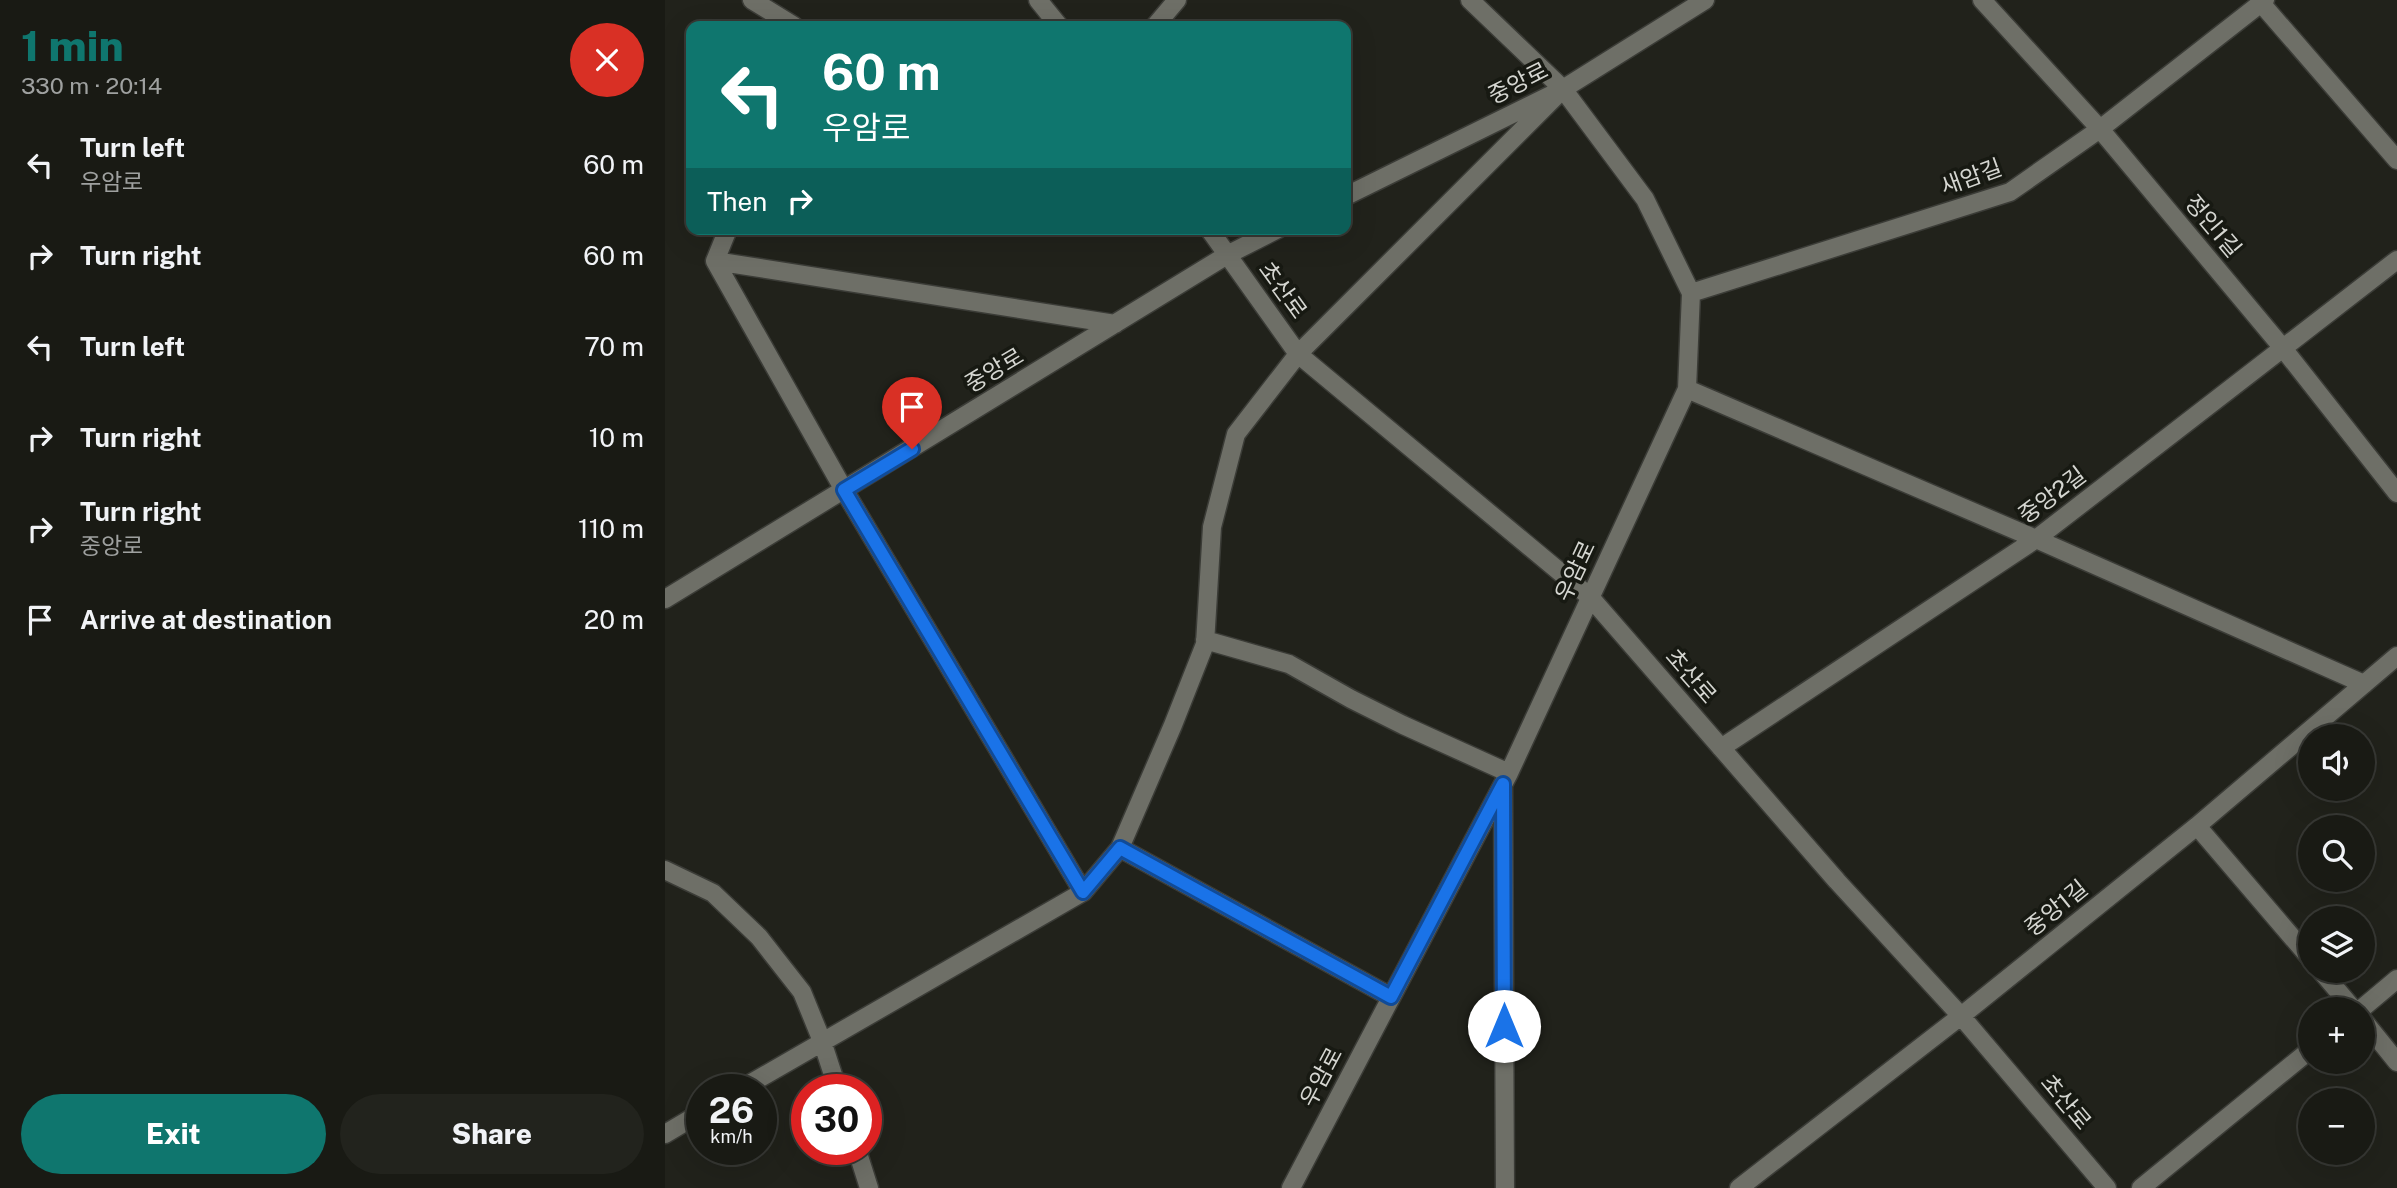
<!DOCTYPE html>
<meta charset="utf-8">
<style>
:root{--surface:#191a14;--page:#22231d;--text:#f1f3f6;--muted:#9fa1a0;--line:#373834;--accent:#0f766e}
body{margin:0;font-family:"Public Sans","Noto Sans KR",sans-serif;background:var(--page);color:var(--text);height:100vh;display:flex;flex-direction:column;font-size:26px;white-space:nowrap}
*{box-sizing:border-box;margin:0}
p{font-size:23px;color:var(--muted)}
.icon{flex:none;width:38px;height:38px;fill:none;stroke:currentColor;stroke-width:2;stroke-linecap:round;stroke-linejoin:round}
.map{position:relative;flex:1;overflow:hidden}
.side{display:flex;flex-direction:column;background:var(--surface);width:665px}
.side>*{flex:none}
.guide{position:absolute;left:21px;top:21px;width:665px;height:214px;border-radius:14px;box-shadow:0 7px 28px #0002,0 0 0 2px var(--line);background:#0f766e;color:#fff;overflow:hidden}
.controls{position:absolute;left:1633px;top:724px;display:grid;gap:14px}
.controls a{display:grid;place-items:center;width:77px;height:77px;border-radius:50%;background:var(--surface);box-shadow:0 7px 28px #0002,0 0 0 2px var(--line);font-size:35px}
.speed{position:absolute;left:21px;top:1074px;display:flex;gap:14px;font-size:35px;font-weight:700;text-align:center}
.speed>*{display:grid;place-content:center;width:91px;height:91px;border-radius:50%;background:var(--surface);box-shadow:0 7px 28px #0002,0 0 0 2px var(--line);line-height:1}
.speed small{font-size:18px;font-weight:400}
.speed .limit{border:10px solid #d22;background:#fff;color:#111}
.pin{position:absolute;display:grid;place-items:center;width:60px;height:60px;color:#fff;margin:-72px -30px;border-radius:50% 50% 50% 0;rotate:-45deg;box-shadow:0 0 7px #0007}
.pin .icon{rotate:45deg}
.me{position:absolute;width:77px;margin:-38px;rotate:0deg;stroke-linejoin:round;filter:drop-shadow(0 0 5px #0008)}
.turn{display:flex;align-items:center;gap:24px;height:147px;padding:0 21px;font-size:32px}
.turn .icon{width:91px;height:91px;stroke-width:2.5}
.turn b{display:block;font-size:49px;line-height:60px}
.then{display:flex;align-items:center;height:66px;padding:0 21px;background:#0003;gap:14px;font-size:26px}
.round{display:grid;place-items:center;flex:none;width:74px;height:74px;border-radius:37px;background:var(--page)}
.headline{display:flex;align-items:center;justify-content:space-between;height:119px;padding:0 21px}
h1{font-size:42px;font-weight:800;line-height:52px;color:var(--accent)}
.button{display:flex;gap:14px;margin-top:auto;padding:14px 21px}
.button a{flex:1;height:80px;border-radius:42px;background:var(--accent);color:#fff;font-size:28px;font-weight:800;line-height:80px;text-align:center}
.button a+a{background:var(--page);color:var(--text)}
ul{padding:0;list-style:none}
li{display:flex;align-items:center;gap:21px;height:91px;padding:0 21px}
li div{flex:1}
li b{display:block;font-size:26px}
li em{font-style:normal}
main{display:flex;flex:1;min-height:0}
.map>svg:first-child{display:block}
</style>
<main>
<section class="side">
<div class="headline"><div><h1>1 min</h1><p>330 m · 20:14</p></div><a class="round" style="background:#d93025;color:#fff"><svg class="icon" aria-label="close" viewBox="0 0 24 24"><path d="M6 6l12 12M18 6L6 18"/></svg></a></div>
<ul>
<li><svg class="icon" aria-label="left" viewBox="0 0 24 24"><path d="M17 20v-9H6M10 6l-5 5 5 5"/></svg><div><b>Turn left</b><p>우암로</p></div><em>60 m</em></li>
<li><svg class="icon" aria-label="right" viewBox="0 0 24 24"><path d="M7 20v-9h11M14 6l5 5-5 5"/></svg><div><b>Turn right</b></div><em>60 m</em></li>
<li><svg class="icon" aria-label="left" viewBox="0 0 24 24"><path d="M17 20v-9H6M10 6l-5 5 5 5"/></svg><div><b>Turn left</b></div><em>70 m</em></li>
<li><svg class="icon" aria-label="right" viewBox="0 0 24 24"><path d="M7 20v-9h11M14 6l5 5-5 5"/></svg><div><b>Turn right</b></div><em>10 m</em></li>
<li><svg class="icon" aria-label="right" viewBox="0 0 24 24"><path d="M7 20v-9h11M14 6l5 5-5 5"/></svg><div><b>Turn right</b><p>중앙로</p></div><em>110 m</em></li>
<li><svg class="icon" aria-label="arrive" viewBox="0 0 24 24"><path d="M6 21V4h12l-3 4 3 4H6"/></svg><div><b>Arrive at destination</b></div><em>20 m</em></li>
</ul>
<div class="button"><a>Exit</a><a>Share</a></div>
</section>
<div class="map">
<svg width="1732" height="1188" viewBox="0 0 1732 1188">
<rect width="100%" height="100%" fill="#21221b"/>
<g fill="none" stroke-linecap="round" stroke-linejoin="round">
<!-- minor casing -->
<g stroke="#3b3c37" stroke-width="21">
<path id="minor" d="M 87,0 L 129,26
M 373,0 L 394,26
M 1317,0 L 1435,129 L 1617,347 L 1732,493
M 1596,3 L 1732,160
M 490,26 L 512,0
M 681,196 L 898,89 L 1040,0
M 63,229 L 50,261 L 179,490 L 418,892
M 544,229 L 633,354 L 925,597 L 1172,881 L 1296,1016 L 1442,1188
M 50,261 L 450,324
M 1026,293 L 1345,192 L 1435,129 L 1600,0
M 1022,389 L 1371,539 L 1699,684
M 0,599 L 562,255 L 613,229
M 540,640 L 624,664 L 686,699 L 738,725 L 844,773
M 1056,748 L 1371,539 L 1732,260
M 838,786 L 840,1188
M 1532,826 L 1645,958
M 455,848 L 726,997
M 0,870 L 48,893 L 94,937 L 137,992 L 157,1041 L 173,1090
M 1656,971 L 1689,1010
M 1695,1010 L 1732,979
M 1698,1020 L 1732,1062
M 74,1090 L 418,892 L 455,848 L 508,725 L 540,644 L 547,527 L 571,434 L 633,354 L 898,89
M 0,1134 L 37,1112
M 192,1150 L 204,1188
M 626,1188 L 844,773 L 1022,389 L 1026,293 L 980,199 L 898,89 L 805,0
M 1074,1188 L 1296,1016 L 1532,826 L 1732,656
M 1476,1188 L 1645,1050"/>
</g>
<!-- minor -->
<use href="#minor" stroke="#6e6f67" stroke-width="18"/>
</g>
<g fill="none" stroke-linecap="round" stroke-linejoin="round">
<!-- route casing -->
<g stroke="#114b97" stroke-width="18">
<path id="route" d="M 247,449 L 179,490 L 418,892 L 455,848 L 726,997 L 838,784 L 839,1026"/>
</g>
<!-- route -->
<use href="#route" stroke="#1a73e8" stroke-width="12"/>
</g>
<g text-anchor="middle" stroke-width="7" stroke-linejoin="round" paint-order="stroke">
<!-- street labels -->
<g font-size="23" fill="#d5d6d1" stroke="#171912">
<text transform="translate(853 83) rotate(-27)" y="8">중앙로</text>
<text transform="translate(1306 177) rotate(-20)" y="8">새암길</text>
<text transform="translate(1548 226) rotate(50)" y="8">정인1길</text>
<text transform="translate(618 290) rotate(54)" y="8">초산로</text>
<text transform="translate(329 370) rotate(-31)" y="8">중앙로</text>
<text transform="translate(1387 495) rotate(-37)" y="8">중앙2길</text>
<text transform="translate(910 571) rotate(-65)" y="8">우암로</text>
<text transform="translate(1026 676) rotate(49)" y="8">초산로</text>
<text transform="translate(1391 908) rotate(-39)" y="8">중앙1길</text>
<text transform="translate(656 1077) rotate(-62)" y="8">우암로</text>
<text transform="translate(1401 1102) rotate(50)" y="8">초산로</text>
</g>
</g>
</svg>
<div class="controls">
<a><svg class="icon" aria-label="sound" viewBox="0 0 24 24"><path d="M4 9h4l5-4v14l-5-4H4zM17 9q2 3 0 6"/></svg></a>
<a><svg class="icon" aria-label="search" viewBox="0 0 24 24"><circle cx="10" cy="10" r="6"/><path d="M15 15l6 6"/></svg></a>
<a><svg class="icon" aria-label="layers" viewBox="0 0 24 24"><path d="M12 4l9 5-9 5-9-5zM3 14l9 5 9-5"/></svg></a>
<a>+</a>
<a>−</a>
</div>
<div class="speed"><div>26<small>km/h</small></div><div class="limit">30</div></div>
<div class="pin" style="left:247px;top:449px;background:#d93025"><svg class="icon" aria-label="arrive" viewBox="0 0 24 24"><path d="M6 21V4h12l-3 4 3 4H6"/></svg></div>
<svg class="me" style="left:839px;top:1026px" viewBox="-20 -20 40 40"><circle r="19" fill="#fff"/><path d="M0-13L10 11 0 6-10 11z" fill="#1a73e8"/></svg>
<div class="guide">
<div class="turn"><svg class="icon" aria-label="left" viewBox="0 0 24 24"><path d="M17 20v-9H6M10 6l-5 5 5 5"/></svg><div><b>60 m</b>우암로</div></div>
<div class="then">Then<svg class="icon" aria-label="right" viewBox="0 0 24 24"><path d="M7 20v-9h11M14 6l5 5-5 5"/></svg></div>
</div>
</div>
</main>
